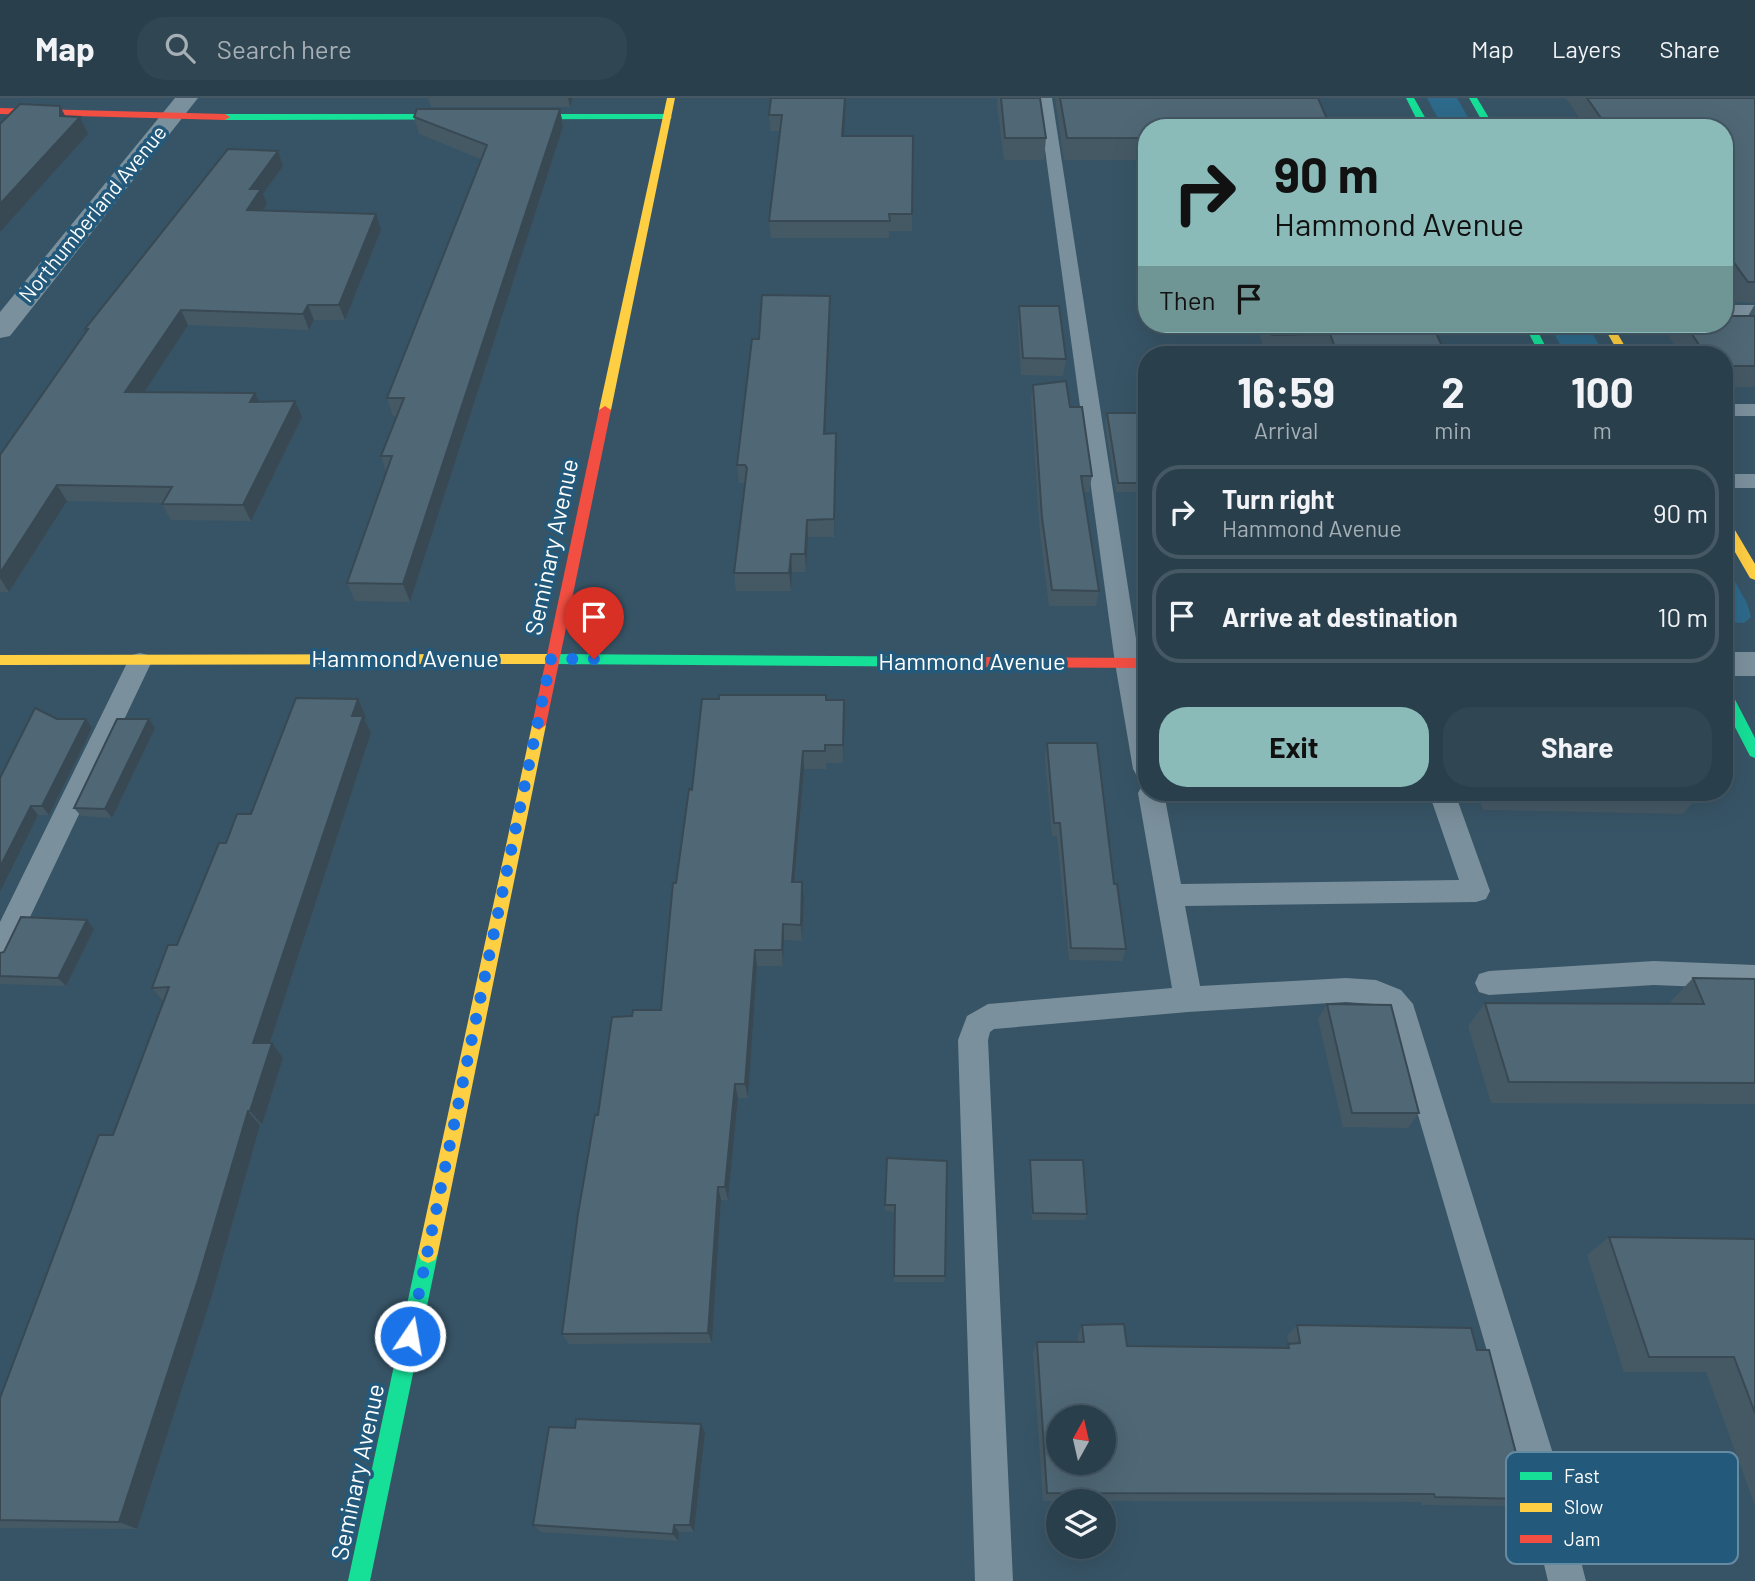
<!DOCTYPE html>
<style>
:root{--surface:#293f4c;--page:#314653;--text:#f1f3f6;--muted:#a5afb5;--line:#455864;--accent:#8bbbb9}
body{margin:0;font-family:Barlow,sans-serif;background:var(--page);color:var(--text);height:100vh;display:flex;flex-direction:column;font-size:26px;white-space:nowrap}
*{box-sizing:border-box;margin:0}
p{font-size:23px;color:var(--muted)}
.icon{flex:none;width:38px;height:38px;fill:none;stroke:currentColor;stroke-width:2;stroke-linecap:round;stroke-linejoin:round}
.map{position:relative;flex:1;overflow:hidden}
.drawer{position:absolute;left:1138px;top:248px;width:595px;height:455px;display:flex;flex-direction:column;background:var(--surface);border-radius:28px;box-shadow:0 7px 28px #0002,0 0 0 2px var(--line)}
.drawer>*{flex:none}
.guide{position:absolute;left:1138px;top:21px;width:595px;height:214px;border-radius:28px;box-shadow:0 7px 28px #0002,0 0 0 2px var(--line);background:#8bbbb9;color:#111;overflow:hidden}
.needle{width:46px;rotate:8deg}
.controls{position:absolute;left:1046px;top:1307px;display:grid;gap:14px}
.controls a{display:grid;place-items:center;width:70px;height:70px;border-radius:50%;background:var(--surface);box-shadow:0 7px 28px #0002,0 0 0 2px var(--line);font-size:35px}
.pin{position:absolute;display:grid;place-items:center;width:60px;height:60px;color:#fff;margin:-72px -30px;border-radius:50% 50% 50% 0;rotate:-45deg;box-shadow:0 0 7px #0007}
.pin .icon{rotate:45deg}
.me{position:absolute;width:77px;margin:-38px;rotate:12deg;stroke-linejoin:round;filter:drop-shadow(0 0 5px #0008)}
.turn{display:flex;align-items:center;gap:24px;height:147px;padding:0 21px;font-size:32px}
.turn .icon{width:91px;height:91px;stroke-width:2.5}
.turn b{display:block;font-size:49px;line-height:60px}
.then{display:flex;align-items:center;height:66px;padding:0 21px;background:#0003;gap:14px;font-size:26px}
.eta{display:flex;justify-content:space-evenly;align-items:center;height:119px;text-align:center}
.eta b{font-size:42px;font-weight:700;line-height:49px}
.button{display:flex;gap:14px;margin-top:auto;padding:14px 21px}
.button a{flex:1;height:80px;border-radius:28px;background:var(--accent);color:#111;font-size:28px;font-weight:700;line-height:80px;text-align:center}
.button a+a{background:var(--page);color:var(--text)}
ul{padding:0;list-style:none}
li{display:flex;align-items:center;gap:21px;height:94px;margin:0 14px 10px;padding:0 7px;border:4px solid var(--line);border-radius:28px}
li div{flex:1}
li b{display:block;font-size:26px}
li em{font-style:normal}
header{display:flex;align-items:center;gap:42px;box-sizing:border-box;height:98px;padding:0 35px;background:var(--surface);border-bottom:2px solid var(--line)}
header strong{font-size:33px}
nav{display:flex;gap:38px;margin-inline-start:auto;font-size:24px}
.search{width:490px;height:63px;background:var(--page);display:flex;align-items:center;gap:18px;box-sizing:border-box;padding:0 24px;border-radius:28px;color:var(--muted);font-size:26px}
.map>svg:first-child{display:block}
</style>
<header>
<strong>Map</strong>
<div class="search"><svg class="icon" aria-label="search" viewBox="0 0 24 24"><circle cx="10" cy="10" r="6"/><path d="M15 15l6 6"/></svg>Search here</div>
<nav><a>Map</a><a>Layers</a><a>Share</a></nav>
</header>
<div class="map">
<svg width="1755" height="1483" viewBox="0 0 1755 1483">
<rect width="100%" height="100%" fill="#375466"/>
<!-- green -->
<path fill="#2e6a8b" d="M 1427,0 L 1457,0 L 1474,30 L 1443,30 Z
M 1549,226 L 1587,226 L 1605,257 L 1566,257 Z
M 1724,464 L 1747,505 L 1751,519 L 1744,525 L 1724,524 Z"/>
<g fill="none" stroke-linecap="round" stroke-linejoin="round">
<!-- lane -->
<path fill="#7b909d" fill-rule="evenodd" d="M 1038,0 L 1052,0 L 1146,605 L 1146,681 L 1137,678 L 1133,671 L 1115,565 Z
M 1724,207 L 1755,207 L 1755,217 L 1724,217 Z
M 1724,306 L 1755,306 L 1755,318 L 1724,318 Z
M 1724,376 L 1755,376 L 1755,390 L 1724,390 Z
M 140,555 L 148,557 L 152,563 L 10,861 L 0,865 L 0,824 L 128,563 L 132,557 Z
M 1146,687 L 1146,695 L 1164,695 L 1181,786 L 1459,782 L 1429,695 L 1455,695 L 1490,793 L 1486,801 L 1476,804 L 1185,808 L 1200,888 L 1346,880 L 1376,882 L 1401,892 L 1413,906 L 1554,1359 L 1586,1483 L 1548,1483 L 1518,1359 L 1390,921 L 1381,910 L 1373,906 L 1346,904 L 1188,914 L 994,931 L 990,934 L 988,942 L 1013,1483 L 975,1483 L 958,942 L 967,918 L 988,906 L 1172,890 L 1138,695 L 1142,688 Z
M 1654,863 L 1755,867 L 1755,891 L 1654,887 L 1489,897 L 1479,894 L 1475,885 L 1479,876 L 1489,873 Z"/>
<!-- street -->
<path fill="#7b909d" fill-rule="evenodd" d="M 175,0 L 198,0 L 10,238 L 0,240 L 0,214 Z
M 1724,554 L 1755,554 L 1755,578 L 1724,578 Z"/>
<!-- fast -->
<path fill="#16e098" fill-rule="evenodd" d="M 1406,0 L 1414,0 L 1431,30 L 1421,30 Z
M 1469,0 L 1477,0 L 1495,30 L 1486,30 Z
M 667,16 L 672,19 L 670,21 L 225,22 L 220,19 L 225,16 Z
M 1524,226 L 1534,226 L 1550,257 L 1540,257 Z
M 551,556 L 978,559 L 985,564 L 978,569 L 551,566 L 544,561 Z
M 1724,589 L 1729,590 L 1755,640 L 1755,660 L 1750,658 L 1724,608 Z
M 428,1145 L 435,1148 L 438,1155 L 370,1483 L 348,1483 L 418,1155 L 421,1148 Z"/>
<!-- slow -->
<path fill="#ffcf43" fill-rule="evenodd" d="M 667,0 L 675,0 L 611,312 L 605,316 L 599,312 Z
M 1602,226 L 1612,226 L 1630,257 L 1620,257 Z
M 1724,421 L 1729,422 L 1755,466 L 1755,482 L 1750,480 L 1724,435 Z
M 551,556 L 558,561 L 551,566 L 0,567 L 0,557 Z
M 539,622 L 546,627 L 438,1155 L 435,1162 L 428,1165 L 421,1162 L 418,1155 L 532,627 Z"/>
<!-- jam -->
<path fill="#f24e42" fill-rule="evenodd" d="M 0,10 L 225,16 L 230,19 L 225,22 L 0,16 Z
M 605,308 L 611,312 L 546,627 L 539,632 L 532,627 L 599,312 Z
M 978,559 L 1146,560 L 1146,570 L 978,569 L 971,564 Z"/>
</g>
<!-- wall -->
<path fill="#455965" d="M 428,0 L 573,0 L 570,9 L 431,9 Z
M 771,0 L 844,38 L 913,38 L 912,133 L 889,133 L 889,140 L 771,140 L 769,123 L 780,33 L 770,33 L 769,17 Z
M 998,0 L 1040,0 L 1046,40 L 1044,62 L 1004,62 L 997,6 Z
M 1055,0 L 1318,0 L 1146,30 L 1146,62 L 1064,62 Z
M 1566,0 L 1755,0 L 1755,205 L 1736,204 L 1724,187 L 1724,30 L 1586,30 Z
M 560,11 L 563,29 L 410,504 L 355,503 L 347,485 L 386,374 L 381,358 L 397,318 L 393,318 L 387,300 L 481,61 L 419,36 L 414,19 Z
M 278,53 L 283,68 L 263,96 L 267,106 L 263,113 L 381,132 L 345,222 L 314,222 L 309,232 L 188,227 L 144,294 L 259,304 L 302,319 L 251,423 L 171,422 L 162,406 L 163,405 L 67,403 L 9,494 L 0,494 L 0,357 L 87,233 L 85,231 Z
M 830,198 L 830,216 L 826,336 L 837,353 L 834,439 L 808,439 L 806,474 L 792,474 L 791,493 L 736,493 L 734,475 L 745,385 L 739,385 L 737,367 L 759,241 Z
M 1755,206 L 1755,289 L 1724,289 L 1724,257 L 1681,257 L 1669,239 L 1676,226 L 1724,226 L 1748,218 Z
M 1019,208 L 1066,261 L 1063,278 L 1021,277 L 1018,225 Z
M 1256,226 L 1432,226 L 1446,257 L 1266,257 Z
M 1033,287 L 1092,378 L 1089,394 L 1084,394 L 1099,493 L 1096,508 L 1049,508 L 1040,436 L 1031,303 Z
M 1107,315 L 1146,315 L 1146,394 L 1116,394 L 1105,325 Z
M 358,601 L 366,619 L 365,622 L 371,635 L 270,945 L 272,945 L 283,960 L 262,1027 L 260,1027 L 213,1194 L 137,1431 L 0,1430 L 0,1300 L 113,1037 L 164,904 L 152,890 L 177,847 L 226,745 Z
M 826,602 L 845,620 L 843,665 L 826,665 L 826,671 L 804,671 L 795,784 L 804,801 L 802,843 L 784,842 L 783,868 L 757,868 L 748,1000 L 738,1000 L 728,1102 L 721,1102 L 712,1245 L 569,1246 L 562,1236 L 598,1017 L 632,918 L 661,912 L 676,785 L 692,692 Z
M 57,621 L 92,630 L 49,717 L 38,717 L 0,794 L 0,680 Z
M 155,630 L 112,720 L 81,718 L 74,710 Z
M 1047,645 L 1126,851 L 1122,863 L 1069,862 L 1057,738 L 1052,738 L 1045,659 Z
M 1477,695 L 1701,695 L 1683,716 L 1483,712 Z
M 94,831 L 66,888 L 0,886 L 0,855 Z
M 1693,880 L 1755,881 L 1755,1006 L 1491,1005 L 1468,928 L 1485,905 L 1672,906 L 1671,903 Z
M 1327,906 L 1419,1015 L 1408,1030 L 1343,1029 L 1318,921 Z
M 887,1060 L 945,1178 L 944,1184 L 894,1184 L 895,1114 L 885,1113 Z
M 1030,1062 L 1087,1116 L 1085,1122 L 1032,1122 L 1029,1068 Z
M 1609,1139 L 1755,1141 L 1755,1407 L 1706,1274 L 1624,1274 L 1587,1157 Z
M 1082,1227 L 1127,1248 L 1285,1250 L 1289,1246 L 1287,1238 L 1297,1227 L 1477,1252 L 1528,1401 L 1512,1408 L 1422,1407 L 1421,1404 L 1043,1403 L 1033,1255 L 1037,1244 L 1078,1244 L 1078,1237 Z
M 701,1326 L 705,1335 L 694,1434 L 679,1434 L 678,1443 L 541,1434 L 533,1427 L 575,1330 Z"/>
<!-- shaded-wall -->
<path fill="#384953" d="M 568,0 L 573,0 L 570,9 Z
M 845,0 L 846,0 L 843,55 L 842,38 Z
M 60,8 L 69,25 L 80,19 L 88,36 L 0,134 L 0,106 L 60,18 Z
M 560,11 L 563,29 L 410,504 L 403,486 Z
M 278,53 L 283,68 L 263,96 L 267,106 L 253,127 L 247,112 L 250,91 Z
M 376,116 L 381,132 L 345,222 L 339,207 Z
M 830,198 L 830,216 L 825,354 L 824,336 Z
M 308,207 L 314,222 L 309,232 L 303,216 Z
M 181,212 L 188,227 L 134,310 L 125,294 Z
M 255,295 L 262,310 L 250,304 Z
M 295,303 L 302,319 L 251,423 L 243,407 Z
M 836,335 L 837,353 L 834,439 L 834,421 Z
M 57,387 L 67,403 L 9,494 L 0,480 L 0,475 Z
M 807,422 L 808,439 L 806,474 L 805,456 Z
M 791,456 L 792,474 L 791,493 L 789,475 Z
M 358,601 L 366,619 L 365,622 L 371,635 L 265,960 L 253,945 Z
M 844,602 L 845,620 L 843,665 L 843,647 Z
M 86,621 L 92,630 L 49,717 L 42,708 Z
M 149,621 L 155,630 L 112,720 L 105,711 Z
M 803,653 L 804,671 L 793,801 L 792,784 Z
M 31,708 L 38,717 L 0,794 L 0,769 Z
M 802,784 L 804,801 L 802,843 L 801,827 Z
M 87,822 L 94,831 L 66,888 L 58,880 Z
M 783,826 L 784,842 L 783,868 L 782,852 Z
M 755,852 L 757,868 L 748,1000 L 745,986 Z
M 272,945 L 283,960 L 262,1027 L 250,1013 Z
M 735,986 L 738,1000 L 728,1102 L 725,1089 Z
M 248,1013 L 260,1027 L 213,1194 L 137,1431 L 119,1424 Z
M 718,1089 L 721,1102 L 712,1245 L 708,1235 Z
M 701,1326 L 705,1335 L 694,1434 L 690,1427 Z
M 674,1427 L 679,1434 L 678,1443 L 673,1436 Z"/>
<!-- building -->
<path fill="#506876" stroke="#384953" stroke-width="2" fill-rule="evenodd" d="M 771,0 L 845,0 L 842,38 L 913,38 L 912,116 L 889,116 L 890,123 L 769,123 L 782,17 L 769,17 Z
M 1001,0 L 1040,0 L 1046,40 L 1005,40 Z
M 1060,0 L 1318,0 L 1331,30 L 1146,30 L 1146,40 L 1067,40 Z
M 1587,0 L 1755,0 L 1755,184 L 1748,184 L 1724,151 L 1724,30 L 1608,30 Z
M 20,6 L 60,8 L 60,18 L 80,19 L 0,106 L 0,26 Z
M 417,11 L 560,11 L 403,486 L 347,485 L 392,358 L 381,358 L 404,300 L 387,300 L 487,47 L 414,19 Z
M 228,51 L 278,53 L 250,91 L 261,91 L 247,112 L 376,116 L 339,207 L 308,207 L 303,216 L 181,212 L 125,294 L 255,295 L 250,304 L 295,303 L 243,407 L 162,406 L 172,389 L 57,387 L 0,475 L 0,357 L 88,231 L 85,231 Z
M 762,197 L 830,198 L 824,336 L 836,335 L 834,421 L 807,422 L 805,456 L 791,456 L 789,475 L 734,475 L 747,370 L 745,367 L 737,367 L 752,241 L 759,241 Z
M 1019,208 L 1059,208 L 1066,261 L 1023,260 Z
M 1724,218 L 1755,218 L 1755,268 L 1724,268 L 1724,257 L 1706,257 L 1685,226 L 1724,226 Z
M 1269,226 L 1432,226 L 1446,257 L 1338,257 L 1330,236 L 1272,237 Z
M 1066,283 L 1070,309 L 1082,309 L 1092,378 L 1081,378 L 1099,493 L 1052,492 L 1042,420 L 1033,287 Z
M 1107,315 L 1146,315 L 1146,385 L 1118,385 Z
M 719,597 L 826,597 L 826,602 L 844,602 L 843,647 L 825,647 L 825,653 L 803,653 L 792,784 L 802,784 L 801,827 L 783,826 L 782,852 L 755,852 L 745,986 L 735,986 L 725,1089 L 718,1089 L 708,1235 L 562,1236 L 578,1116 L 595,1017 L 598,1017 L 612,919 L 632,918 L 633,912 L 661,912 L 673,785 L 676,785 L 689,691 L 692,692 L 702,601 L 719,601 Z
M 296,600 L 358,601 L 352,618 L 363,618 L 253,945 L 272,945 L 250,1013 L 248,1013 L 198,1182 L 119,1424 L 0,1422 L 0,1300 L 99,1037 L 113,1037 L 169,889 L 152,890 L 168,847 L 177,847 L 219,745 L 226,745 L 237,716 L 251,716 Z
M 35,610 L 57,621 L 86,621 L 42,708 L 31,708 L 0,769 L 0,680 Z
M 117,621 L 149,621 L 105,711 L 74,710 Z
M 1047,645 L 1097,645 L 1114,786 L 1117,786 L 1126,851 L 1071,850 L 1060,725 L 1054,725 Z
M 21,819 L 87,822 L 58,880 L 0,878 L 0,855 L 4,854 Z
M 1693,880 L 1755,881 L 1755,985 L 1509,984 L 1485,905 L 1704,906 Z
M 1327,906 L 1391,907 L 1419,1015 L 1352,1015 Z
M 887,1060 L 947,1063 L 945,1178 L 894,1178 L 895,1107 L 885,1107 Z
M 1030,1062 L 1083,1062 L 1087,1116 L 1033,1115 Z
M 1609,1139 L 1755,1141 L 1755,1315 L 1734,1259 L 1649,1259 Z
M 1124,1226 L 1127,1248 L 1289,1250 L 1288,1246 L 1300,1245 L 1297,1227 L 1471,1230 L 1477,1252 L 1489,1252 L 1528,1401 L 1435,1399 L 1434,1396 L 1047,1395 L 1037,1244 L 1084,1244 L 1082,1227 ZM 1059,1320 L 1104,1320 L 1104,1365 L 1059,1365 Z
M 576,1321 L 701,1326 L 690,1427 L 674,1427 L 673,1436 L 533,1427 L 549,1329 L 575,1330 Z"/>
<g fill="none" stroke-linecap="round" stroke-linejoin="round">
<!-- route -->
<path stroke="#1a73e8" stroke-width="12" stroke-dasharray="0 21.6" d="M 410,1238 L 551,561 L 594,561"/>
</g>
<g text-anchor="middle" stroke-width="7" stroke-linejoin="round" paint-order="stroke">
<!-- far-street labels -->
<g font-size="21" fill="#fff" stroke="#23597a">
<text transform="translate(93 116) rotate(-51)" y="7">Northumberland Avenue</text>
</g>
<!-- street labels -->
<g font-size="24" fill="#fff" stroke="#23597a">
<text transform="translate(552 449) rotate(-78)" y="8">Seminary Avenue</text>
<text x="405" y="569">Hammond Avenue</text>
<text x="972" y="572">Hammond Avenue</text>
<text transform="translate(358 1374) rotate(-78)" y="8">Seminary Avenue</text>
</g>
</g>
<!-- legend -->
<rect x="1506" y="1354" width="232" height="112" rx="10" fill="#23597a" stroke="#658ba2" stroke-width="2"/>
<rect x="1520" y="1374" width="32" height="8" fill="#16e098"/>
<rect x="1520" y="1405" width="32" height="9" fill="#ffcf43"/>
<rect x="1520" y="1437" width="32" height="8" fill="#f24e42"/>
<g font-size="19" fill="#fff">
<text x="1564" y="1385">Fast</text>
<text x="1564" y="1416">Slow</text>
<text x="1564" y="1448">Jam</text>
</g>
</svg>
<div class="controls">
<a><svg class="needle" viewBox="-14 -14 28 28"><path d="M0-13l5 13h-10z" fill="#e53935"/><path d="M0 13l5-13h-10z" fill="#a5afb5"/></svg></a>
<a><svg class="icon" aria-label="layers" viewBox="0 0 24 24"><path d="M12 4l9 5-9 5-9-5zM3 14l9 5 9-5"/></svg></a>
</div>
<div class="pin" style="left:594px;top:561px;background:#d93025"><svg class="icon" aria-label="arrive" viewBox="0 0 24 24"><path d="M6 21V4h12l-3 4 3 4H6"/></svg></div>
<svg class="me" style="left:410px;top:1238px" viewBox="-20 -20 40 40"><circle r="17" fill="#1a73e8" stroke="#fff" stroke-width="3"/><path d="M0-11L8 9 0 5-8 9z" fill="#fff"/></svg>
<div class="guide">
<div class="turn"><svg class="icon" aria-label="right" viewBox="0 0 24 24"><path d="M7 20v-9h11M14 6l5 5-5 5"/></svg><div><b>90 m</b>Hammond Avenue</div></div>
<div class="then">Then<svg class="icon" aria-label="arrive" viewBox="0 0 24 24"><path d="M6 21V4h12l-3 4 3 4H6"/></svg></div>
</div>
<section class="drawer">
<div class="eta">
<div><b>16:59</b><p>Arrival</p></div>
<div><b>2</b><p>min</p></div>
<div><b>100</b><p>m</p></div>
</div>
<ul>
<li><svg class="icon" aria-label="right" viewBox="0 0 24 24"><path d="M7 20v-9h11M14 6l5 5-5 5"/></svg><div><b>Turn right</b><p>Hammond Avenue</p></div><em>90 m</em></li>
<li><svg class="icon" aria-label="arrive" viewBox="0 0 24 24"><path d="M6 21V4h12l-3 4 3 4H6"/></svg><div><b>Arrive at destination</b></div><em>10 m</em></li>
</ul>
<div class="button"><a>Exit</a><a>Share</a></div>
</section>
</div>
